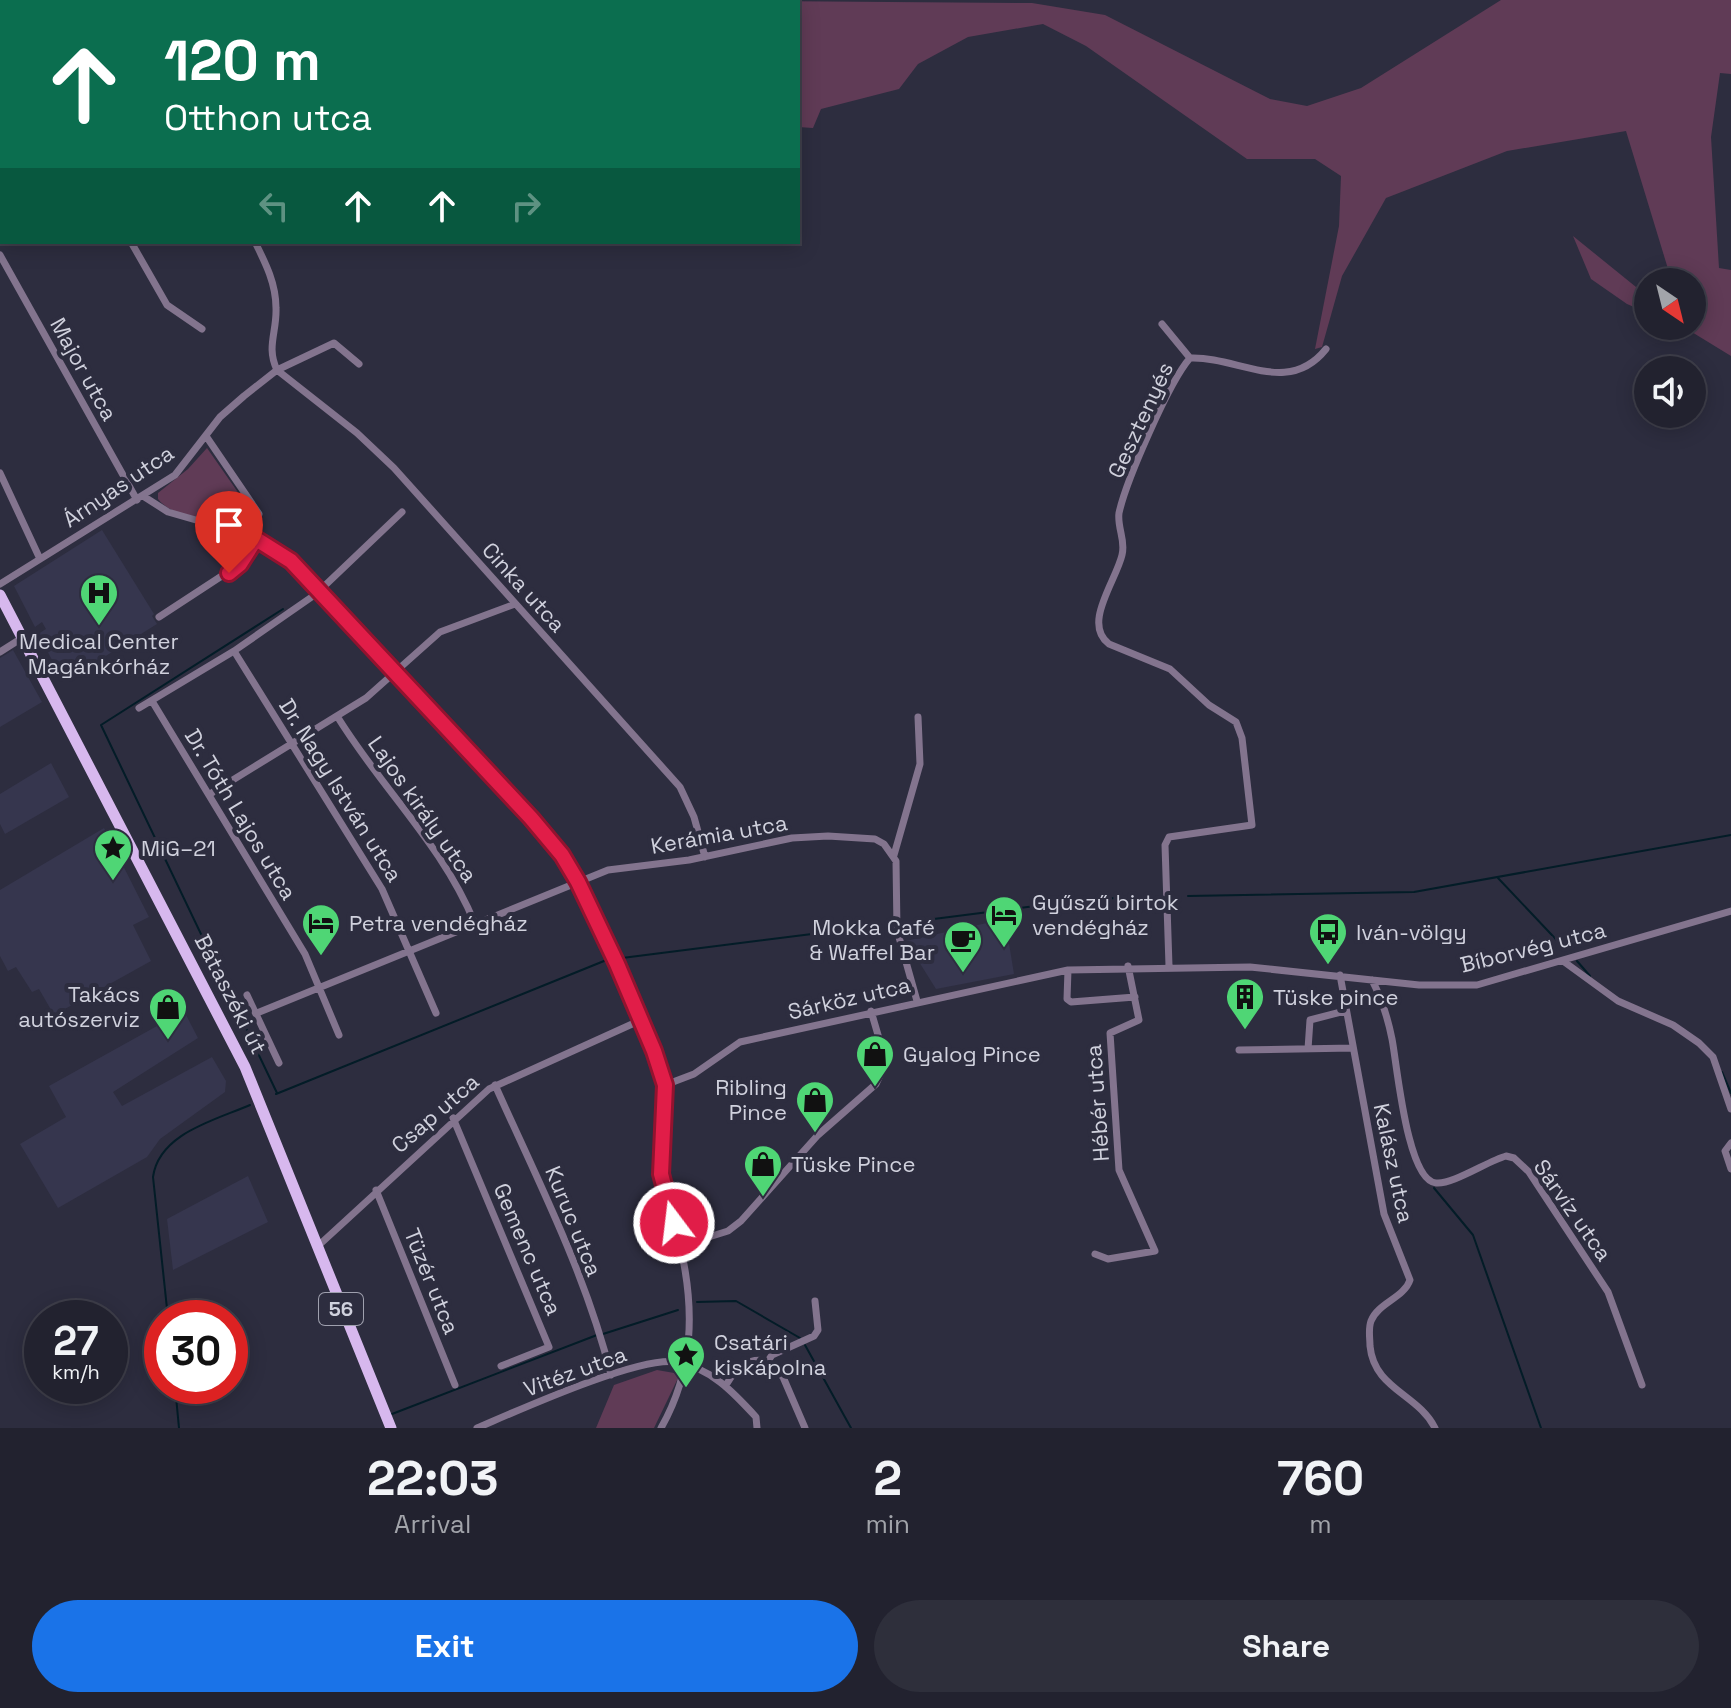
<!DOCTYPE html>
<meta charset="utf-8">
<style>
:root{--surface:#22222f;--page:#2e2f3b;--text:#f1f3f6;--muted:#a2a4aa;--line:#3f3f4b;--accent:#1a73e8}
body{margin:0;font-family:"Space Grotesk",sans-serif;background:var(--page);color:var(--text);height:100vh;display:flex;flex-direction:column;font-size:30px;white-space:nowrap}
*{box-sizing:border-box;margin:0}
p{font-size:26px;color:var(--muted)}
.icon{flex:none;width:44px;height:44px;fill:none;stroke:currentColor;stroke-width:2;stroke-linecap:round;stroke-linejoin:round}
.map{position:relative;height:1428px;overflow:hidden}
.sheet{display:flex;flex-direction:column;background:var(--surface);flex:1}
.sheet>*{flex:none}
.top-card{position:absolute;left:0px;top:0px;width:800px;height:244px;box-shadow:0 4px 20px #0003,0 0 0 2px var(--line);background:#0b6e4f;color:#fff;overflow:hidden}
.needle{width:52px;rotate:145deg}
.tools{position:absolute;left:1634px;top:268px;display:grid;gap:16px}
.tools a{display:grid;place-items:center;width:72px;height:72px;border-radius:50%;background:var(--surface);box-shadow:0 4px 20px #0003,0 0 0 2px var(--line);font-size:40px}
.speed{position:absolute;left:24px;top:1300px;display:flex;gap:16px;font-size:40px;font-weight:700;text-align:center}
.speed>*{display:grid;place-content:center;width:104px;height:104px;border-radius:50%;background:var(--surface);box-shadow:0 4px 20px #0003,0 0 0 2px var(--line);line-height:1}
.speed small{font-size:20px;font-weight:400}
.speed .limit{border:12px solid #d22;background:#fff;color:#111}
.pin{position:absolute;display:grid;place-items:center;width:68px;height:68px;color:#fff;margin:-82px -34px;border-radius:50% 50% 50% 0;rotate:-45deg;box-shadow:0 0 8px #0007}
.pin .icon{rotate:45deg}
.me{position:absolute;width:88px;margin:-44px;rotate:345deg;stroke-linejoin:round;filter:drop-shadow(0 0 6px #0008)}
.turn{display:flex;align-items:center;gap:28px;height:168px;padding:0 32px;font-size:36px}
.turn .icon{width:104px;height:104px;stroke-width:2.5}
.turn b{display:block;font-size:56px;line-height:68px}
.lanes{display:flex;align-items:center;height:76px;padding:0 32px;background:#0003;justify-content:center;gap:40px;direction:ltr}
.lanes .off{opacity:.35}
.eta{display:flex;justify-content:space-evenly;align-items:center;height:136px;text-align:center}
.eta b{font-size:48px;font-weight:700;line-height:56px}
.primary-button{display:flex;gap:16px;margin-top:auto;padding:16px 32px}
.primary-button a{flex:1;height:92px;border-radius:48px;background:var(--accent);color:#fff;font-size:32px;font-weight:700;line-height:92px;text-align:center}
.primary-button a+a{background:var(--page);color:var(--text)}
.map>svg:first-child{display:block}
</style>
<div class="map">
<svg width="1731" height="1428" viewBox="0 0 1731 1428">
<rect width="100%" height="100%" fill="#2d2d3f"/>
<!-- built -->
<path fill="#36364e" d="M 102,530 L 154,614 L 152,616 L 157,624 L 64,682 L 38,634 L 46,629 L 42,622 L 35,627 L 14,586 Z
M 13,650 L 42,702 L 0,727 L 0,658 Z
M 51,763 L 69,797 L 5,834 L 0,824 L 0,794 Z
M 104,828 L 149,917 L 133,925 L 151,961 L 54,1015 L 39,989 L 32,992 L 16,967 L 8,971 L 0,956 L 0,890 Z
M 1005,919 L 1014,974 L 936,989 L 906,941 Z
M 184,1011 L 198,1038 L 113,1092 L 122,1106 L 212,1057 L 226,1081 L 225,1092 L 160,1139 L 147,1157 L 58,1208 L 20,1144 L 66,1117 L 49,1086 Z
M 248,1176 L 268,1222 L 173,1270 L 167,1219 Z"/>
<!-- green -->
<path fill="#603b56" d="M 646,0 L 1032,3 L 1105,15 L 1270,99 L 1307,106 L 1361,88 L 1501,0 L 1731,0 L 1731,74 L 1720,73 L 1711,137 L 1719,268 L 1731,270 L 1731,356 L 1682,326 L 1692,326 L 1692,282 L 1672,282 L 1626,131 L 1507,151 L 1386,198 L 1342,276 L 1322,347 L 1315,349 L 1339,226 L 1341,176 L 1315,159 L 1247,159 L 1086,46 L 1043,24 L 968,37 L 918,64 L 899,89 L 821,109 L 813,128 L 798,127 L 798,2 Z
M 1573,236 L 1636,287 L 1645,281 L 1655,282 L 1648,282 L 1648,313 L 1627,304 L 1591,279 Z
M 207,448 L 251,511 L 253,522 L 246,530 C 220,523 175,520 158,499 L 158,493 L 188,469 Z
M 657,1370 L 680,1374 L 654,1428 L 596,1428 L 614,1385 Z"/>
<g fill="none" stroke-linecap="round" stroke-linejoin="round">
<!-- stream -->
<path stroke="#031c27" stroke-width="2" d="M 1498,878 L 1566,950
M 1188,896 L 1414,892 L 1731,835
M 918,921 L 1089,899 L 1150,897
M 622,958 L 876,926
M 1577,961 L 1590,976
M 1722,1072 L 1731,1093
M 277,1093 L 101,725 L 283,609
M 276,1094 L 604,961
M 1434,1188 L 1473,1235 L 1541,1428
M 697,1302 L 736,1301 L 800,1338
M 168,1318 L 153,1177 C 159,1133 216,1120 250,1105
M 603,1334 L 678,1310
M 805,1345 L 851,1428
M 175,1386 L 179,1428
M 392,1414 L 597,1335"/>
<!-- street -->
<path stroke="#83748e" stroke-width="7" d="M 16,0 L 16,2
M 498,0 L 500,2
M 0,147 L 2,141
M 0,165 L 2,164
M 131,242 L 167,305 L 202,329
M 255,242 C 266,264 276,284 276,308 C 277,332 266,347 277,370
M 0,255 L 137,500
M 1162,324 L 1190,358
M 1190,358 C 1238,356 1288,397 1326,349
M 277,370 L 357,433 L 394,468 L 680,787 L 694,817 L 705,857
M 206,436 L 259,514 L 253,538
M 0,473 L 40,559
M 143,496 L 168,512 L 248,535 L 291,561 L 531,818 C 578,875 608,941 636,1009 C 646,1033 659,1057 664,1083 C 670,1113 657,1145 661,1174 C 665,1198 675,1222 680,1245 C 695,1309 694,1370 661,1428
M 0,584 L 175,475 L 220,417 L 244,396 L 277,370 L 334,343 L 359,364
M 159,617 L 240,564 L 256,539
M 234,651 L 382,889 L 436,1013
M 0,652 L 22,638
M 152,701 L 305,954 L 339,1035
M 139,708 L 234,651 L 316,594 L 402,512
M 337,716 C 381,788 443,845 475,924
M 210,794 L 366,698 L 440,632 L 515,604
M 894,855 L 920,764 L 918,717
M 1563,961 L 1618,1001 L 1673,1025 L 1699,1043 L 1713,1057 L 1731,1109
M 1169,966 L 1165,845 L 1169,837 L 1252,825 L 1242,738 L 1236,722 L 1209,705 L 1170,669 L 1109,644 C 1082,624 1116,581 1122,555 C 1126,540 1117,528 1119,513 C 1126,481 1169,382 1190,358
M 1068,970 L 1067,999 L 1071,1002 L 1135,997
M 1340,975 L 1384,1214 L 1410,1280 C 1404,1298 1378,1303 1371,1321 C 1368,1329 1370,1338 1370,1346 C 1374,1389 1418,1394 1435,1428
M 1372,980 C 1382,999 1388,1019 1392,1039 C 1397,1064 1407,1181 1436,1183 C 1452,1185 1488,1161 1506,1156 L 1514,1158 L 1529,1172 L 1608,1292 L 1642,1385
M 247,995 L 279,1063
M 257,1013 L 608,870 L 689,860 L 792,838 L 828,836 L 875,839 L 884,844 L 896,861 L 897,930 L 917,1001
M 1308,1049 L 1310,1020 L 1345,1011
M 1239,1050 L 1353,1048
M 495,1085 C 537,1179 586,1274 611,1375
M 665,1085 L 694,1074 L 740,1042 L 1068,970 L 1250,967 L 1419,985 L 1477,985 L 1731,911
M 453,1118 L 549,1347 L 501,1366
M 1731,1143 L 1725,1151 L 1731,1169
M 376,1190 L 455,1385
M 318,1246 L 489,1089 L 641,1020
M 680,1246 L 728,1231 L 741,1221 L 818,1135 L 876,1084 L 882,1071 L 883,1052 L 871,1011
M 1095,1254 L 1108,1259 L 1155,1251 L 1119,1170 L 1110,1033 L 1139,1020 L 1128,966
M 768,1361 L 772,1355 L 814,1336 L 818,1330 L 815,1301
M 726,1385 C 736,1368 746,1357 768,1361 L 783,1377 L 805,1428
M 477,1428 C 517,1411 638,1356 676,1362 C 710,1367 734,1393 756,1417 L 757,1428"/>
<!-- primary -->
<path stroke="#d7b8ee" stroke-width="11" d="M 0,595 L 245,1067 L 391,1428"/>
</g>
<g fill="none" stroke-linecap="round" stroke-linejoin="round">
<!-- route casing -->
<g stroke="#92132f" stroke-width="20">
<path id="route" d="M 229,573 L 240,564 L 256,539 L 291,561 L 531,818 L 562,855 L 578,882 L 617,964 L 654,1051 L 665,1085 L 661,1174 L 674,1223"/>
</g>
<!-- route -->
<use href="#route" stroke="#e11d48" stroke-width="14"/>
</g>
<!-- icons -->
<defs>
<g id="hospital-pin" transform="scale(2)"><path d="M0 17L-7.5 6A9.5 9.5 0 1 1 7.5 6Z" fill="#4fd675" stroke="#2d2d3f"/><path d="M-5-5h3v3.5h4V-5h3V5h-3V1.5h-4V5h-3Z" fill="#111"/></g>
<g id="sight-pin" transform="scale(2)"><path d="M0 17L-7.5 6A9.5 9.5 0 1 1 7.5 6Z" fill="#4fd675" stroke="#2d2d3f"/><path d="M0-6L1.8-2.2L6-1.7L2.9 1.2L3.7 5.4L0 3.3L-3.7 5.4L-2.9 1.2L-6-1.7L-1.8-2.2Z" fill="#111"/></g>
<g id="hotel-pin" transform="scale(2)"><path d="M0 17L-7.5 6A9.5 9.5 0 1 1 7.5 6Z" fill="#4fd675" stroke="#2d2d3f"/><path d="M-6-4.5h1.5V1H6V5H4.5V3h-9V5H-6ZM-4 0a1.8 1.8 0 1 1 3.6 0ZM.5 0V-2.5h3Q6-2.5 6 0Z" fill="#111"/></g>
<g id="bus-pin" transform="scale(2)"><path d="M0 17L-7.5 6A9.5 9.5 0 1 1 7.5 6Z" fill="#4fd675" stroke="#2d2d3f"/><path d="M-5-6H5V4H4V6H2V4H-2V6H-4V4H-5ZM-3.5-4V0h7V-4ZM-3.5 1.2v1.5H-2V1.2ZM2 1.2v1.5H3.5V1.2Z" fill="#111"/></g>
<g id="cafe-pin" transform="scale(2)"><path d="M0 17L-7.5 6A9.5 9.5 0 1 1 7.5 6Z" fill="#4fd675" stroke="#2d2d3f"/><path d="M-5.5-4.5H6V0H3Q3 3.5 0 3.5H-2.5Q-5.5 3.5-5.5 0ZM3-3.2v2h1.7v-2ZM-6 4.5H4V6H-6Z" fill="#111"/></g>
<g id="building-pin" transform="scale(2)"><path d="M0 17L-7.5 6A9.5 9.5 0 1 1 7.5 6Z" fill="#4fd675" stroke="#2d2d3f"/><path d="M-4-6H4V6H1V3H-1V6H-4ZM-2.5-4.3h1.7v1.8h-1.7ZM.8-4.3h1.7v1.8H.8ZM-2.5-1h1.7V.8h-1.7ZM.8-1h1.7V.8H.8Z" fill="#111"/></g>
<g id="shop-pin" transform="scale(2)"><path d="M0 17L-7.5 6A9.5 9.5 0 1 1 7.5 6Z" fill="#4fd675" stroke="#2d2d3f"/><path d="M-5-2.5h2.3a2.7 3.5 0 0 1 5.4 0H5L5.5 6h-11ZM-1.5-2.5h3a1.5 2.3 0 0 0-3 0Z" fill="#111"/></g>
</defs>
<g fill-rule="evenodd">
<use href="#hospital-pin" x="99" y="593"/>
<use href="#sight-pin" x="113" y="848"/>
<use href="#hotel-pin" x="1004" y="915"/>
<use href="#hotel-pin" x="321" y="923"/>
<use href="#bus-pin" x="1328" y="932"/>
<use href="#cafe-pin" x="963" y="940"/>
<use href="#building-pin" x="1245" y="997"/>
<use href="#shop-pin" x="168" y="1007"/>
<use href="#shop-pin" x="875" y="1054"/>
<use href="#shop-pin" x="815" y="1100"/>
<use href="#shop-pin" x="763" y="1164"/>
<use href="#sight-pin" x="686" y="1355"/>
</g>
<g text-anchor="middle" stroke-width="8" stroke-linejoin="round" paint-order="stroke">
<!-- shield labels -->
<rect fill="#2d2d3f" stroke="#9fa0ae" stroke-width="2" x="319" y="1293" width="44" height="32" rx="6"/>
<g font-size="20" font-weight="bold" fill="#d0d1dd">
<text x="341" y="1316">56</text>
</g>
<!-- street labels -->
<g font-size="22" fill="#d0d1dd" stroke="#2d2d3f">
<text transform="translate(84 369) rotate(61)" y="8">Major utca</text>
<text transform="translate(1140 420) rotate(-65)" y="8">Gesztenyés</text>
<text transform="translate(118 486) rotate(-34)" y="8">Árnyas utca</text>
<text transform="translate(524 587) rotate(48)" y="8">Cinka utca</text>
<text transform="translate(341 790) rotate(58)" y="8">Dr. Nagy István utca</text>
<text transform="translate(423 809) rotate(55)" y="8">Lajos király utca</text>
<text transform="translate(241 814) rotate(59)" y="8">Dr. Tóth Lajos utca</text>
<text transform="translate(719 834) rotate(-10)" y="8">Kerámia utca</text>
<text transform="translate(1533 947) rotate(-14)" y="8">Bíborvég utca</text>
<text transform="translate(231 994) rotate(63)" y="8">Bátaszéki út</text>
<text transform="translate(849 998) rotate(-13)" y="8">Sárköz utca</text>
<text transform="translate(1097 1103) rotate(-94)" y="8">Hébér utca</text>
<text transform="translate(435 1113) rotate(-41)" y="8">Csap utca</text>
<text transform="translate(1394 1163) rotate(78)" y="8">Kalász utca</text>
<text transform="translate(1573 1210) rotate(55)" y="8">Sárvíz utca</text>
<text transform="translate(574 1221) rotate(68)" y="8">Kuruc utca</text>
<text transform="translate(528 1249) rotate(67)" y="8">Gemenc utca</text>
<text transform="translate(432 1281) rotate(68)" y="8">Tüzér utca</text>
<text transform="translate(575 1371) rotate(-20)" y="8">Vitéz utca</text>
</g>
<!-- poi labels -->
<g font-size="22" fill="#d0d1dd" stroke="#2d2d3f" text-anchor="start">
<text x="99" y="649" text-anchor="middle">Medical Center<tspan x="99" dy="25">Magánkórház</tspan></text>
<text x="141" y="856">MiG–21</text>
<text x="1032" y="910">Gyűszű birtok<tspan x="1032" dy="25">vendégház</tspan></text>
<text x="349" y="931">Petra vendégház</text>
<text x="935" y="935" text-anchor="end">Mokka Café<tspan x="935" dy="25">&amp; Waffel Bar</tspan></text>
<text x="1356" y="940">Iván-völgy</text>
<text x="140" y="1002" text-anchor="end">Takács<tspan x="140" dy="25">autószerviz</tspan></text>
<text x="1273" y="1005">Tüske pince</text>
<text x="903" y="1062">Gyalog Pince</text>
<text x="787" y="1095" text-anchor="end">Ribling<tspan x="787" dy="25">Pince</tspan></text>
<text x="791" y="1172">Tüske Pince</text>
<text x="714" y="1350">Csatári<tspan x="714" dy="25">kiskápolna</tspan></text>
</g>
</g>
</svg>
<div class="tools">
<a><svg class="needle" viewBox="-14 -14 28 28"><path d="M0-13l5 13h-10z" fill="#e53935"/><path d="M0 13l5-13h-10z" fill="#a2a4aa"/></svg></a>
<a><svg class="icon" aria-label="sound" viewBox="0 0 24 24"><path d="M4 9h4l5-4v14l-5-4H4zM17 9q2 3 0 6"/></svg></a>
</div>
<div class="speed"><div>27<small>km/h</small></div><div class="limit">30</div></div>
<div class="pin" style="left:229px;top:573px;background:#d93025"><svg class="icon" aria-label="arrive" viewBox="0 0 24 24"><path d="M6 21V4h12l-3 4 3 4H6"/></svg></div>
<svg class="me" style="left:674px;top:1223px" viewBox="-20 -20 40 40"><circle r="17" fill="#e11d48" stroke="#fff" stroke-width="3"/><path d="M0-11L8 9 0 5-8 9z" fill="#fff"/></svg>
<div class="top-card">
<div class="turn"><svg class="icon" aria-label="ahead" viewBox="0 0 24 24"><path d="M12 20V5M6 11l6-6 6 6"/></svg><div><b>120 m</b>Otthon utca</div></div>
<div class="lanes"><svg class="icon off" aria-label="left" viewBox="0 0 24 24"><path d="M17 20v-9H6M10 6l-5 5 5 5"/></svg><svg class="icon" aria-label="ahead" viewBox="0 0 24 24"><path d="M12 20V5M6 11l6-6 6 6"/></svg><svg class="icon" aria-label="ahead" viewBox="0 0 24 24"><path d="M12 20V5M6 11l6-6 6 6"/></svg><svg class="icon off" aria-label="right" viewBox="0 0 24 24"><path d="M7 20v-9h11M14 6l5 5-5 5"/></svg></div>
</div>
</div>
<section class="sheet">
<div class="eta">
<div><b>22:03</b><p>Arrival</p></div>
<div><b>2</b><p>min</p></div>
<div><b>760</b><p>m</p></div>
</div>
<div class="primary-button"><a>Exit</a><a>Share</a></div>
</section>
